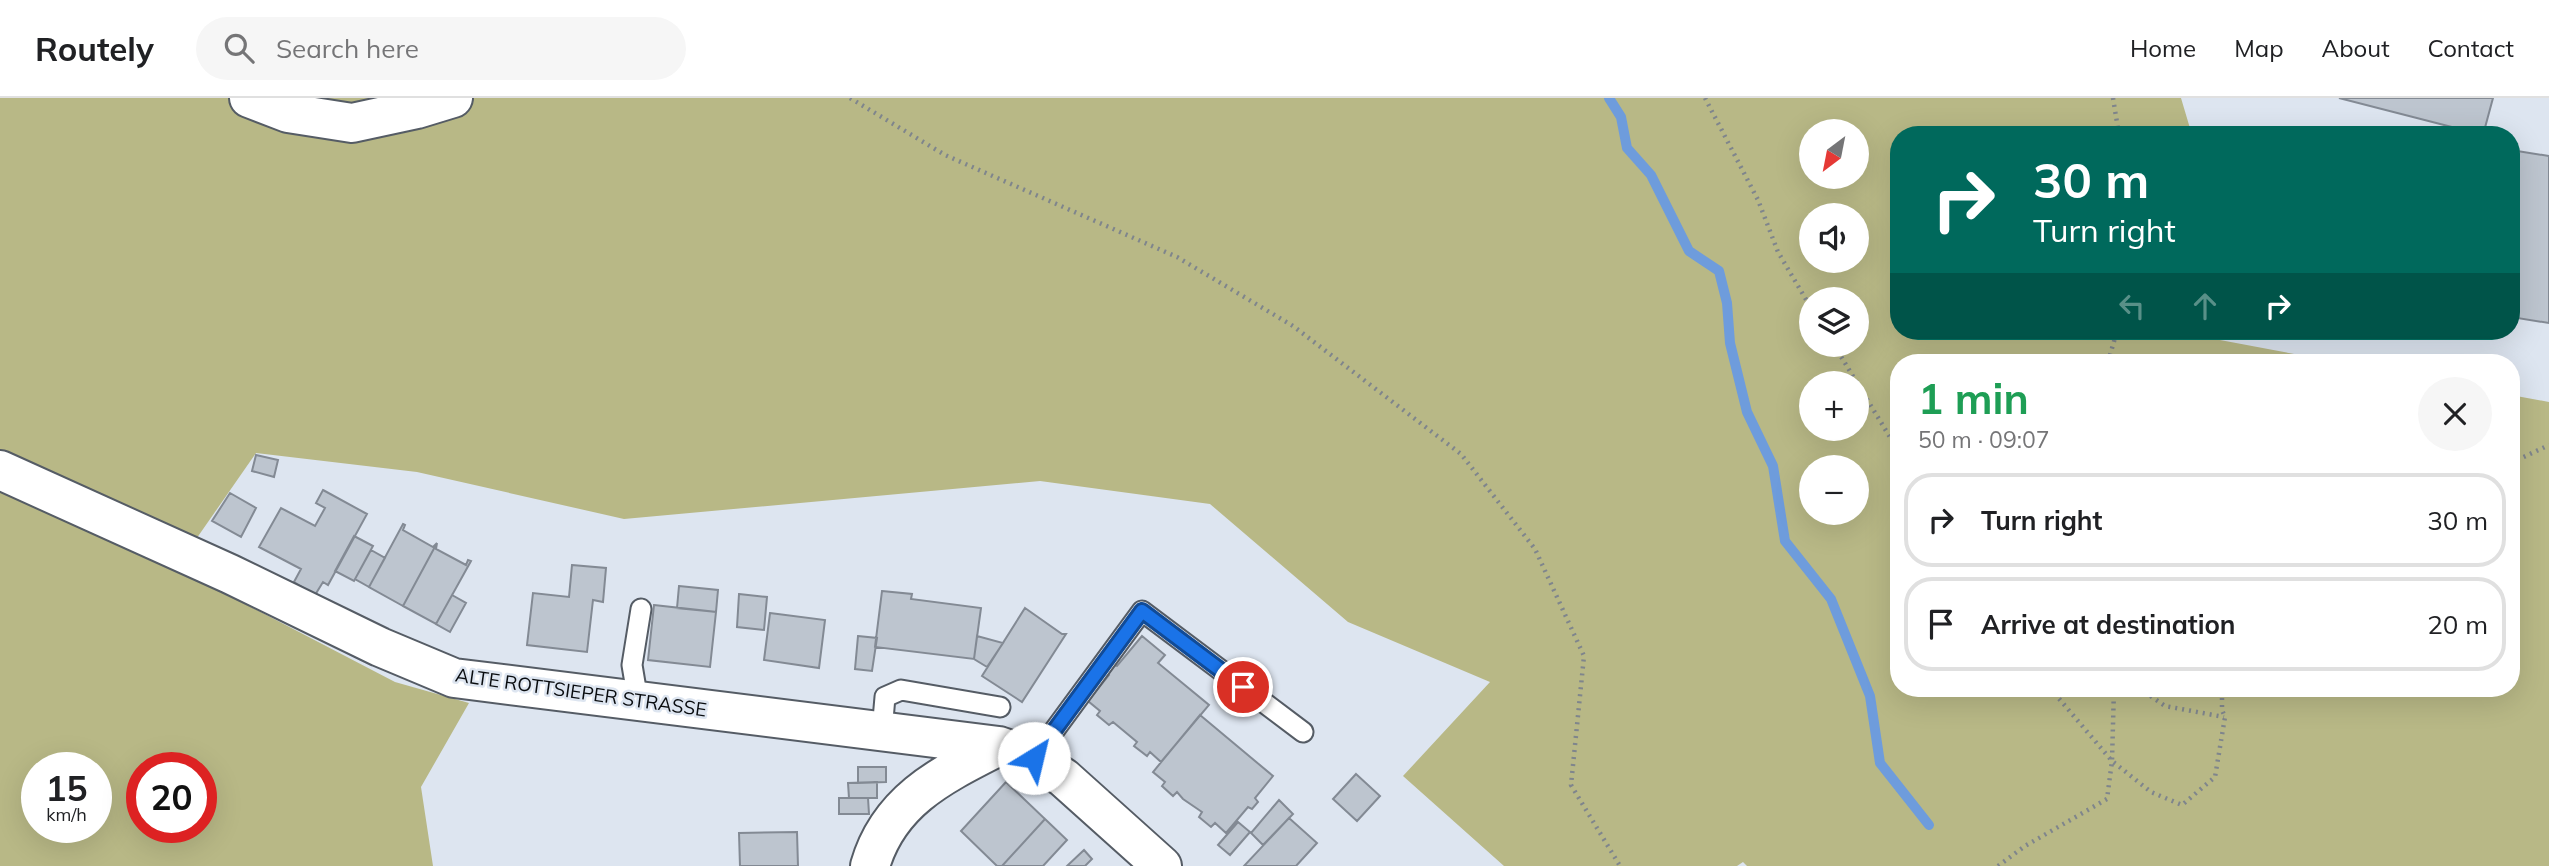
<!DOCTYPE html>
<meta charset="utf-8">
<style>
:root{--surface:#fff;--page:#f6f6f6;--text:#202124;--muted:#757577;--line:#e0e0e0}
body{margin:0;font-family:Mulish,sans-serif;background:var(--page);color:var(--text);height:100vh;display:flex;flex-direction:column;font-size:26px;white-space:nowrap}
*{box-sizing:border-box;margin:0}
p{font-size:23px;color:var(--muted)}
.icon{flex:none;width:38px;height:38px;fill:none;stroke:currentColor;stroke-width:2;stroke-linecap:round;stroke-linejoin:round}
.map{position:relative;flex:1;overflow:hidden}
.sheet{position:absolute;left:1890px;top:256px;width:630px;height:343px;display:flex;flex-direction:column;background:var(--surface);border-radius:28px;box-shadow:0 7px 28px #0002}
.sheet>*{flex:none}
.banner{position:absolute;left:1890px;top:28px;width:630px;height:214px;border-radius:28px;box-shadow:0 7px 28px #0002;background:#00695c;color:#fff;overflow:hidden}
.needle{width:46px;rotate:212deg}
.buttons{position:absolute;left:1799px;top:21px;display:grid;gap:14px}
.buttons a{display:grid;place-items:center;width:70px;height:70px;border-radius:50%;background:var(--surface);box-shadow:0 7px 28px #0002;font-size:35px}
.speed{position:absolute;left:21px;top:654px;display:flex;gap:14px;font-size:35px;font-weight:700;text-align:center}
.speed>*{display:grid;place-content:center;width:91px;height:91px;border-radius:50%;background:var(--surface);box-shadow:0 7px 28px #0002;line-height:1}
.speed small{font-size:18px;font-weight:400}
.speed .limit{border:10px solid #d22;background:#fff;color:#111}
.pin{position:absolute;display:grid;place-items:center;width:60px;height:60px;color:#fff;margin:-30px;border:4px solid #fff;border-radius:50%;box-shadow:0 2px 7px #0007}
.me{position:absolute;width:77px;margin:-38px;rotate:36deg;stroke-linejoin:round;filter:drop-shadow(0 0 5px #0008)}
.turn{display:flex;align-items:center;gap:24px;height:147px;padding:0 28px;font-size:32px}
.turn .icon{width:91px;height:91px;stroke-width:2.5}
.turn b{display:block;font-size:49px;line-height:60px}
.lanes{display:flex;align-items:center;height:66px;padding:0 28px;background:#0003;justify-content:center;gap:35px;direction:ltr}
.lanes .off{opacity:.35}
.round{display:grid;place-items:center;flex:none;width:74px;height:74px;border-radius:37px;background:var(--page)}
.summary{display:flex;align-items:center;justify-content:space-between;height:119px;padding:0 28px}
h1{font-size:42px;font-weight:700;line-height:52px;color:#1e9e55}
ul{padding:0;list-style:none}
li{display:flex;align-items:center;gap:21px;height:94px;margin:0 14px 10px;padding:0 14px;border:4px solid var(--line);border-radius:28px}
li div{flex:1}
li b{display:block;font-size:26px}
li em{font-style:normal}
header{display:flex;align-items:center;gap:42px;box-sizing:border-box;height:98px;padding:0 35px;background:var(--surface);border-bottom:2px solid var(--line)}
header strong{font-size:33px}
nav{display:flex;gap:38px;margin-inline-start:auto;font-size:24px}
.search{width:490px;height:63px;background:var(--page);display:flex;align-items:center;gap:18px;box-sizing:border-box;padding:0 24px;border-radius:38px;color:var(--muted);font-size:26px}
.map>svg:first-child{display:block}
</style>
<header>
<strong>Routely</strong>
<div class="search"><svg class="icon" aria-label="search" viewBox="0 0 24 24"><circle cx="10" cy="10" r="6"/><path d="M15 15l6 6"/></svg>Search here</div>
<nav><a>Home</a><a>Map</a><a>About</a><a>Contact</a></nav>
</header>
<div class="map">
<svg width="2549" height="768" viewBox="0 0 2549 768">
<rect width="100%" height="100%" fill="#dde5f0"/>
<!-- green -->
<path fill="#b8b886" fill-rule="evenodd" d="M 0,0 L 2181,0 L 2192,37 L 1899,37 L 1899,233 L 2188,233 L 2188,236 L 2337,264 L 1899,264 L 1899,590 L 2511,590 L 2511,297 L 2549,304 L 2549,768 L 1747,768 L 1743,764 L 1737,768 L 1504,768 L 1403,678 L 1490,584 L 1348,524 L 1210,406 L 1040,383 L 624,421 L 417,374 L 256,355 L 176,470 L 395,584 L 469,605 L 421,689 L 433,768 L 0,768 ZM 1811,33 L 1857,33 L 1857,79 L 1811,79 ZM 1811,117 L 1857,117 L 1857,163 L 1811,163 ZM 1811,201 L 1857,201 L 1857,247 L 1811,247 ZM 1811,285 L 1857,285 L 1857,331 L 1811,331 ZM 1811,369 L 1857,369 L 1857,415 L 1811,415 ZM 37,670 L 96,670 L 96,730 L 37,730 ZM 142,670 L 201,670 L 201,730 L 142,730 Z"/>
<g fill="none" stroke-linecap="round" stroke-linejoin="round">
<!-- stream -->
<path stroke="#6e9cdc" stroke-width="10" d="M 1609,0 L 1621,19 L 1627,50 L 1651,77 L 1689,153 L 1719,173 L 1727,205 L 1730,245 L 1747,314 L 1773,368 L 1785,443 L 1831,501 L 1870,598 L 1880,665 L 1929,727"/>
</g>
<!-- building -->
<path fill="#bdc5cf" stroke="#838a94" stroke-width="2" d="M 2339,0 L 2493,0 L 2483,37 Z
M 2511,52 L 2549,58 L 2549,225 L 2511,219 Z
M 256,357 L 278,362 L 274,379 L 252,373 Z
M 323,392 L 367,416 L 328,487 L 323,484 L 315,497 L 294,484 L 301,471 L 259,449 L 281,410 L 315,428 L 325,410 L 316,405 Z
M 230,395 L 256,410 L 241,439 L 212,423 Z
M 403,426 L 405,427 L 403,432 L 433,449 L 437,445 L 403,508 L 369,489 Z
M 354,438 L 373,448 L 354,483 L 335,473 Z
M 437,445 L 436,451 L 466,467 L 468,462 L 471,463 L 436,526 L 403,508 Z
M 371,452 L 385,460 L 369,489 L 355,481 Z
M 572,467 L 606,470 L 603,504 L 593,502 L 587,554 L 527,547 L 533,495 L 569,499 Z
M 679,488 L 718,492 L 716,514 L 677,510 Z
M 882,493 L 912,496 L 911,501 L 981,510 L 974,561 L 875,549 Z
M 739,496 L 767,499 L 764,532 L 737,529 Z
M 452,497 L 466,505 L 450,534 L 436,526 Z
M 654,507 L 716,514 L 710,569 L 648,562 Z
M 1025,510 L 1062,536 L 1066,536 L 1022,604 L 982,578 Z
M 770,515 L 825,522 L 819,570 L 764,562 Z
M 858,538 L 877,540 L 872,573 L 855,571 Z
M 977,538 L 1003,545 L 987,569 L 974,561 Z
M 1142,538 L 1165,557 L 1158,565 L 1209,607 L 1161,664 L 1150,654 L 1147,658 L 1134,648 L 1137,644 L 1113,624 L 1109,627 L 1097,617 L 1100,613 L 1088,603 L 1109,577 L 1107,574 L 1113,567 L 1117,568 Z
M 1200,617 L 1273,678 L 1255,700 L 1258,704 L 1252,711 L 1248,709 L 1226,735 L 1215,725 L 1211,729 L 1199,719 L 1202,714 L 1183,701 L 1177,694 L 1173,698 L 1162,688 L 1165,684 L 1153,674 Z
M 858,669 L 886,669 L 886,684 L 858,685 Z
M 1356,676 L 1380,698 L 1357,723 L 1333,701 Z
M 877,684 L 877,700 L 849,700 L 848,685 Z
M 1006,684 L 1045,721 L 1002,768 L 997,768 L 961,733 Z
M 839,700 L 868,700 L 869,716 L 839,716 Z
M 1279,702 L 1293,716 L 1263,747 L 1251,735 Z
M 1289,720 L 1317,745 L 1296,768 L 1244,768 Z
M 1045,721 L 1067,742 L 1043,768 L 1002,768 Z
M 1238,724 L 1250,734 L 1230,757 L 1218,747 Z
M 797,734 L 798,768 L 740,768 L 739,735 Z
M 1084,752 L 1092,761 L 1085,768 L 1067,768 Z"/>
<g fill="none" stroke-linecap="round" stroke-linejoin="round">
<!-- service casing -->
<g stroke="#555c65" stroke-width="23">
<path id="service" d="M 638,603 L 632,567 L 641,511
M 882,633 L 885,599 L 901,592 L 1000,609
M 1034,660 L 1142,513 L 1303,634"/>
</g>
<!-- minor casing -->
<g stroke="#555c65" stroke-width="42">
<path id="minor" d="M 249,0 L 288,15 L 352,25 L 417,11 L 453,0
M 0,372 L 230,476 L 380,549 L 454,580 L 999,648 L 1034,660 L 1064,680 L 1162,768
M 870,768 C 889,702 942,677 999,648"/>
</g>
<!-- path -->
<path stroke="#7f858c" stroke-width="4.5" stroke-dasharray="2 5" stroke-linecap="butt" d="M 850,0 L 945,57 L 1177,159 L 1293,228 L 1461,356 L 1535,451 L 1584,558 L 1571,687 L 1620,768
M 1705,0 L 1758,102 L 1778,154 L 1811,210
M 2113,0 L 2119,37
M 1834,247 L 1899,354
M 2108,264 L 2117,233
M 2511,365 L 2549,347
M 2050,590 L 2112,663 L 2151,694 L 2182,707 L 2215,679 L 2225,619 L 2222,612 L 2222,590
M 2139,590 L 2165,608 L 2224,619
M 1998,768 L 2025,748 L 2107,701 L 2112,663 L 2114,590"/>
<!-- service -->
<use href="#service" stroke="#fff" stroke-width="19"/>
<!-- minor -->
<use href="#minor" stroke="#fff" stroke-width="38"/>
</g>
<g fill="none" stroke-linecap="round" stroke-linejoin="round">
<!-- route casing -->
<g stroke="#114b97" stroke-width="18">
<path id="route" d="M 1034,660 L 1142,513 L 1243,589"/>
</g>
<!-- route -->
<use href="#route" stroke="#1a73e8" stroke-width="12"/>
</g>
<g text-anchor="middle" stroke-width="5" stroke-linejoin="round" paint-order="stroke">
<!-- street labels -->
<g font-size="19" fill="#090c0f" stroke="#dde5f0">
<text transform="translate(581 594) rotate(8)" y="7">ALTE ROTTSIEPER STRASSE</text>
</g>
</g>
</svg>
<div class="buttons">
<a><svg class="needle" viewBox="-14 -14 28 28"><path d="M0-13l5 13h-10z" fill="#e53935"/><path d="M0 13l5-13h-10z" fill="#757577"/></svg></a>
<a><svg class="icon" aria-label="sound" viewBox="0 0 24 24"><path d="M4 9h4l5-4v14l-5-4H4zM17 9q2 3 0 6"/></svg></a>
<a><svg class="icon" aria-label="layers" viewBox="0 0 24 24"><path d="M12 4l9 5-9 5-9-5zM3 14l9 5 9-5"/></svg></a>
<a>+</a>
<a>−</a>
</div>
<div class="speed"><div>15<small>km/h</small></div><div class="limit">20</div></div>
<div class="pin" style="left:1243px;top:589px;background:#d93025"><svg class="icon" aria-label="arrive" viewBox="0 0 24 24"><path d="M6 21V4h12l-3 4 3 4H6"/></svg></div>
<svg class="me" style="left:1034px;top:660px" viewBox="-20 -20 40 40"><circle r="19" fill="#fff"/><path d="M0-13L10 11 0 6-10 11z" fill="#1a73e8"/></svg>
<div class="banner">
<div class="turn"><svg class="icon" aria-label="right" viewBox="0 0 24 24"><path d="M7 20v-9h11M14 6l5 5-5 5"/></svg><div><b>30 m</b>Turn right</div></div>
<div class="lanes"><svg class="icon off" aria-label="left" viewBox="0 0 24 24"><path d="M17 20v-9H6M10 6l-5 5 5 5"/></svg><svg class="icon off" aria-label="ahead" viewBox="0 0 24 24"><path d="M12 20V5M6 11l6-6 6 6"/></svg><svg class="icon" aria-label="right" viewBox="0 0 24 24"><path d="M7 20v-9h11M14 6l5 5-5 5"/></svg></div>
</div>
<section class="sheet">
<div class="summary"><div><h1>1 min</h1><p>50 m · 09:07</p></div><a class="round"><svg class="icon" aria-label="close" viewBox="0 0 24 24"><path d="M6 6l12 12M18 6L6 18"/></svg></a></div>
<ul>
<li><svg class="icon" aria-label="right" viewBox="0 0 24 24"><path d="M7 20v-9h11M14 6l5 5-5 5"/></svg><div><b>Turn right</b></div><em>30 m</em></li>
<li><svg class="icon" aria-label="arrive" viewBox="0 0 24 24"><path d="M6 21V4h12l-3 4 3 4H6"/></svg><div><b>Arrive at destination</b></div><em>20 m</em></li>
</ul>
</section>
</div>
